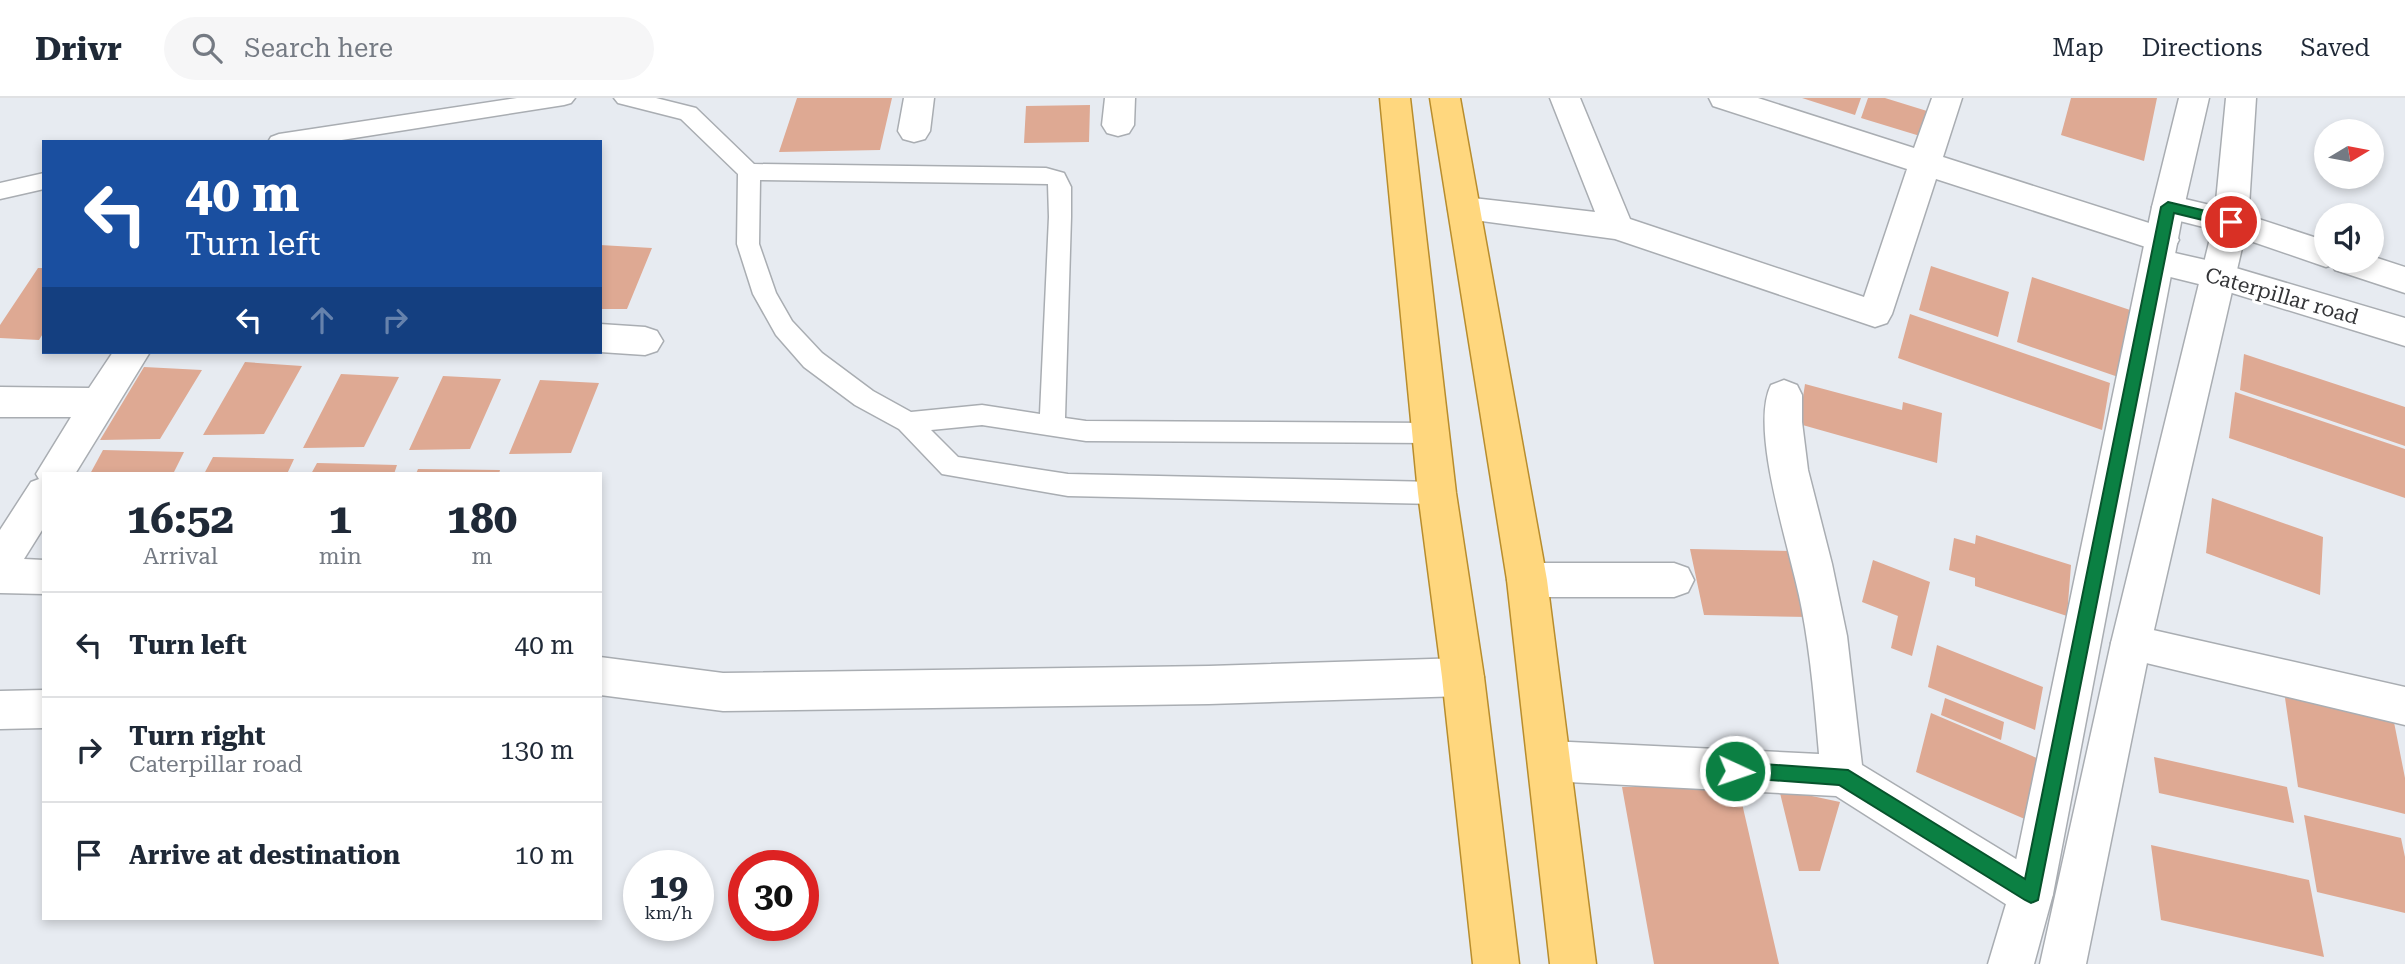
<!DOCTYPE html>
<style>
:root{--surface:#fff;--page:#f6f6f7;--text:#1f2937;--muted:#747a83;--line:#e0e1e3}
body{margin:0;font-family:"Roboto Serif",serif;background:var(--page);color:var(--text);height:100vh;display:flex;flex-direction:column;font-size:26px;white-space:nowrap}
*{box-sizing:border-box;margin:0}
p{font-size:23px;color:var(--muted)}
.icon{flex:none;width:38px;height:38px;fill:none;stroke:currentColor;stroke-width:2;stroke-linecap:round;stroke-linejoin:round}
.map{position:relative;flex:1;overflow:hidden}
.sheet{position:absolute;left:42px;top:374px;width:560px;height:448px;display:flex;flex-direction:column;background:var(--surface);border-radius:0px;box-shadow:0 4px 10px #0003}
.sheet>*{flex:none}
.banner{position:absolute;left:42px;top:42px;width:560px;height:214px;border-radius:0px;box-shadow:0 4px 10px #0003;background:#1a4fa0;color:#fff;overflow:hidden}
.needle{width:46px;rotate:80deg}
.buttons{position:absolute;left:2314px;top:21px;display:grid;gap:14px}
.buttons a{display:grid;place-items:center;width:70px;height:70px;border-radius:50%;background:var(--surface);box-shadow:0 4px 10px #0003;font-size:35px}
.speed{position:absolute;left:623px;top:752px;display:flex;gap:14px;font-size:35px;font-weight:700;text-align:center}
.speed>*{display:grid;place-content:center;width:91px;height:91px;border-radius:50%;background:var(--surface);box-shadow:0 4px 10px #0003;line-height:1}
.speed small{font-size:18px;font-weight:400}
.speed .limit{border:10px solid #d22;background:#fff;color:#111}
.pin{position:absolute;display:grid;place-items:center;width:60px;height:60px;color:#fff;margin:-30px;border:4px solid #fff;border-radius:50%;box-shadow:0 2px 7px #0007}
.me{position:absolute;width:77px;margin:-38px;rotate:93deg;stroke-linejoin:round;filter:drop-shadow(0 0 5px #0008)}
.turn{display:flex;align-items:center;gap:24px;height:147px;padding:0 28px;font-size:32px}
.turn .icon{width:91px;height:91px;stroke-width:2.5}
.turn b{display:block;font-size:49px;line-height:60px}
.lanes{display:flex;align-items:center;height:66px;padding:0 28px;background:#0003;justify-content:center;gap:35px;direction:ltr}
.lanes .off{opacity:.35}
.eta{display:flex;justify-content:space-evenly;align-items:center;height:119px;text-align:center}
.eta b{font-size:42px;font-weight:700;line-height:49px}
ul{padding:0;list-style:none}
li{display:flex;align-items:center;gap:21px;height:105px;padding:0 28px;border-top:2px solid var(--line)}
li div{flex:1}
li b{display:block;font-size:26px}
li em{font-style:normal}
header{display:flex;align-items:center;gap:42px;box-sizing:border-box;height:98px;padding:0 35px;background:var(--surface);border-bottom:2px solid var(--line)}
header strong{font-size:33px}
nav{display:flex;gap:38px;margin-inline-start:auto;font-size:24px}
.search{width:490px;height:63px;background:var(--page);display:flex;align-items:center;gap:18px;box-sizing:border-box;padding:0 24px;border-radius:38px;color:var(--muted);font-size:26px}
.map>svg:first-child{display:block}
</style>
<header>
<strong>Drivr</strong>
<div class="search"><svg class="icon" aria-label="search" viewBox="0 0 24 24"><circle cx="10" cy="10" r="6"/><path d="M15 15l6 6"/></svg>Search here</div>
<nav><a>Map</a><a>Directions</a><a>Saved</a></nav>
</header>
<div class="map">
<svg width="2405" height="866" viewBox="0 0 2405 866">
<rect width="100%" height="100%" fill="#e7ebf1"/>
<!-- building -->
<path fill="#dea993" d="M 797,0 L 892,0 L 880,52 L 779,54 Z
M 1802,0 L 1861,0 L 1855,17 Z
M 1868,0 L 1885,0 L 1927,13 L 1920,38 L 1861,20 Z
M 2071,0 L 2157,0 L 2144,63 L 2061,37 Z
M 1090,7 L 1089,44 L 1024,45 L 1026,8 Z
M 600,147 L 652,150 L 627,211 L 600,211 Z
M 1931,168 L 2009,194 L 1998,239 L 1919,212 Z
M 38,170 L 44,170 L 44,234 L 39,242 L 0,240 L 0,227 Z
M 2032,179 L 2136,214 L 2124,281 L 2017,244 Z
M 1910,216 L 2110,285 L 2102,332 L 1898,260 Z
M 2244,256 L 2405,309 L 2405,348 L 2240,292 Z
M 245,264 L 302,268 L 264,336 L 203,337 Z
M 144,269 L 202,272 L 160,341 L 100,342 Z
M 341,276 L 399,279 L 364,349 L 303,350 Z
M 443,278 L 501,281 L 470,351 L 409,352 Z
M 540,282 L 599,285 L 571,355 L 509,356 Z
M 1805,286 L 1902,312 L 1903,304 L 1942,315 L 1937,365 L 1799,326 Z
M 2235,294 L 2405,351 L 2405,400 L 2229,340 Z
M 103,352 L 184,354 L 173,376 L 90,376 Z
M 213,359 L 294,361 L 287,376 L 204,376 Z
M 317,365 L 397,367 L 394,376 L 311,376 Z
M 418,371 L 500,372 L 499,376 L 416,376 Z
M 2212,400 L 2323,439 L 2320,497 L 2206,455 Z
M 1976,437 L 2071,467 L 2067,518 L 1975,488 L 1975,480 L 1949,472 L 1954,440 L 1975,446 Z
M 1690,451 L 1793,453 L 1809,519 L 1704,517 Z
M 1873,462 L 1930,484 L 1912,558 L 1891,550 L 1898,518 L 1862,504 Z
M 1937,547 L 2043,589 L 2035,632 L 1928,589 Z
M 2284,593 L 2393,619 L 2405,680 L 2405,716 L 2298,689 Z
M 1945,600 L 2004,624 L 2001,642 L 1941,617 Z
M 1931,615 L 2039,661 L 2027,722 L 1916,674 Z
M 2154,659 L 2287,689 L 2294,725 L 2159,695 Z
M 1738,688 L 1779,866 L 1654,866 L 1622,689 Z
M 1779,691 L 1840,704 L 1820,773 L 1799,773 Z
M 2304,717 L 2401,740 L 2405,759 L 2405,815 L 2317,794 Z
M 2151,747 L 2309,782 L 2324,859 L 2161,822 Z"/>
<g fill="none" stroke-linecap="round" stroke-linejoin="round">
<!-- service casing -->
<g stroke="#a9adb2" stroke-width="3">
<path id="service" d="M 517,0 L 575,0 L 571,5 L 564,7 L 329,44 L 268,44 L 271,39 L 279,36 Z
M 614,0 L 656,0 L 696,10 L 754,66 L 1046,70 L 1064,75 L 1071,89 L 1071,119 L 1065,320 L 1086,323 L 1431,325 L 1440,328 L 1444,335 L 1440,342 L 1431,345 L 1086,343 L 982,327 L 931,332 L 958,359 L 1068,376 L 1437,384 L 1446,387 L 1450,395 L 1446,403 L 1437,406 L 1068,398 L 942,376 L 899,331 L 855,307 L 804,269 L 776,237 L 753,196 L 737,146 L 738,76 L 681,21 L 618,5 ZM 760,82 L 1048,86 L 1049,119 L 1040,316 L 982,307 L 911,314 L 873,293 L 822,255 L 792,223 L 776,195 L 759,146 Z
M 44,75 L 44,91 L 0,101 L 0,85 Z"/>
</g>
<!-- minor casing -->
<g stroke="#a9adb2" stroke-width="3">
<path id="minor" d="M 904,0 L 934,0 L 930,33 L 925,41 L 914,44 L 903,41 L 898,33 Z
M 1105,0 L 1135,0 L 1134,27 L 1129,35 L 1118,38 L 1107,35 L 1102,27 Z
M 1550,0 L 1580,0 L 1630,121 L 1864,199 L 1907,71 L 1713,8 L 1709,0 L 1758,0 L 1914,50 L 1932,0 L 1962,0 L 1943,59 L 2174,133 L 2179,142 L 2174,151 L 2166,153 L 2219,165 L 2405,220 L 2405,248 L 2219,191 L 2146,173 L 2141,164 L 2146,155 L 2155,152 L 1936,81 L 1892,216 L 1887,225 L 1875,229 L 1615,141 L 1452,119 L 1448,111 L 1452,103 L 1464,99 L 1595,114 Z
M 2168,97 L 2231,112 L 2326,143 L 2326,163 L 2371,163 L 2371,158 L 2405,169 L 2405,195 L 2335,172 L 2332,167 L 2326,169 L 2227,135 L 2156,117 L 2152,109 L 2156,101 Z
M 600,226 L 645,229 L 657,233 L 663,243 L 657,253 L 645,257 L 600,254 Z
M 113,254 L 150,254 L 75,376 L 44,376 L 44,429 L 24,461 L 44,462 L 44,496 L 0,495 L 0,432 L 31,384 L 39,381 L 36,376 L 71,319 L 0,319 L 0,289 L 89,290 Z
M 1784,282 L 1797,287 L 1802,297 L 1802,324 L 1808,372 L 1832,466 L 1847,538 L 1862,667 L 2047,780 L 2053,796 L 2047,812 L 2031,818 L 2015,812 L 1836,698 L 1549,683 L 1534,677 L 1528,663 L 1534,649 L 1549,643 L 1819,656 C 1815,608 1811,560 1802,512 C 1793,459 1748,333 1771,287 Z
M 1527,465 L 1674,465 L 1688,470 L 1694,482 L 1688,494 L 1674,499 L 1527,499 L 1513,494 L 1507,482 L 1513,470 Z
M 2131,527 L 2405,589 L 2405,627 L 2117,558 L 2111,545 L 2117,532 Z
M 600,559 L 723,575 L 1209,568 L 1463,560 L 1478,566 L 1484,579 L 1478,592 L 1463,598 L 1209,606 L 723,613 L 600,597 Z
M 44,592 L 44,630 L 0,631 L 0,593 Z"/>
</g>
<!-- tertiary casing -->
<g stroke="#a9adb2" stroke-width="3">
<path id="tertiary" d="M 2179,0 L 2209,0 L 2184,109 L 2053,796 L 2034,866 L 1988,866 L 2009,796 L 2152,109 Z
M 2226,0 L 2256,0 L 2248,124 L 2151,545 L 2086,866 L 2040,866 L 2111,545 L 2214,124 Z"/>
</g>
<!-- primary casing -->
<g stroke="#b88d2d" stroke-width="3">
<path id="primary" d="M 1380,0 L 1410,0 L 1456,395 L 1484,579 L 1519,866 L 1473,866 L 1442,579 L 1418,395 Z
M 1430,0 L 1460,0 L 1547,482 L 1596,866 L 1550,866 L 1507,482 Z"/>
</g>
<!-- service -->
<use href="#service" fill="#fff" fill-rule="evenodd"/>
<!-- minor -->
<use href="#minor" fill="#fff" fill-rule="evenodd"/>
<!-- tertiary -->
<use href="#tertiary" fill="#fff" fill-rule="evenodd"/>
<!-- primary -->
<use href="#primary" fill="#ffd77e" fill-rule="evenodd"/>
</g>
<!-- route -->
<path fill="#0b8043" stroke="#07532c" stroke-width="2" d="M 2168,104 L 2231,119 L 2238,124 L 2231,129 L 2174,115 L 2038,802 L 2031,805 L 2025,802 L 1839,687 L 1729,679 L 1726,673 L 1729,667 L 1735,664 L 1848,672 L 2025,781 L 2161,109 Z"/>
<g text-anchor="middle" stroke-width="6" stroke-linejoin="round" paint-order="stroke">
<!-- street labels -->
<g font-size="21" fill="#333437" stroke="#fff">
<text transform="translate(2282 198) rotate(16)" y="7">Caterpillar road</text>
</g>
</g>
</svg>
<div class="buttons">
<a><svg class="needle" viewBox="-14 -14 28 28"><path d="M0-13l5 13h-10z" fill="#e53935"/><path d="M0 13l5-13h-10z" fill="#747a83"/></svg></a>
<a><svg class="icon" aria-label="sound" viewBox="0 0 24 24"><path d="M4 9h4l5-4v14l-5-4H4zM17 9q2 3 0 6"/></svg></a>
</div>
<div class="speed"><div>19<small>km/h</small></div><div class="limit">30</div></div>
<div class="pin" style="left:2231px;top:124px;background:#d93025"><svg class="icon" aria-label="arrive" viewBox="0 0 24 24"><path d="M6 21V4h12l-3 4 3 4H6"/></svg></div>
<svg class="me" style="left:1735px;top:673px" viewBox="-20 -20 40 40"><circle r="17" fill="#0b8043" stroke="#fff" stroke-width="3"/><path d="M0-11L8 9 0 5-8 9z" fill="#fff"/></svg>
<div class="banner">
<div class="turn"><svg class="icon" aria-label="left" viewBox="0 0 24 24"><path d="M17 20v-9H6M10 6l-5 5 5 5"/></svg><div><b>40 m</b>Turn left</div></div>
<div class="lanes"><svg class="icon" aria-label="left" viewBox="0 0 24 24"><path d="M17 20v-9H6M10 6l-5 5 5 5"/></svg><svg class="icon off" aria-label="ahead" viewBox="0 0 24 24"><path d="M12 20V5M6 11l6-6 6 6"/></svg><svg class="icon off" aria-label="right" viewBox="0 0 24 24"><path d="M7 20v-9h11M14 6l5 5-5 5"/></svg></div>
</div>
<section class="sheet">
<div class="eta">
<div><b>16:52</b><p>Arrival</p></div>
<div><b>1</b><p>min</p></div>
<div><b>180</b><p>m</p></div>
</div>
<ul>
<li><svg class="icon" aria-label="left" viewBox="0 0 24 24"><path d="M17 20v-9H6M10 6l-5 5 5 5"/></svg><div><b>Turn left</b></div><em>40 m</em></li>
<li><svg class="icon" aria-label="right" viewBox="0 0 24 24"><path d="M7 20v-9h11M14 6l5 5-5 5"/></svg><div><b>Turn right</b><p>Caterpillar road</p></div><em>130 m</em></li>
<li><svg class="icon" aria-label="arrive" viewBox="0 0 24 24"><path d="M6 21V4h12l-3 4 3 4H6"/></svg><div><b>Arrive at destination</b></div><em>10 m</em></li>
</ul>
</section>
</div>
